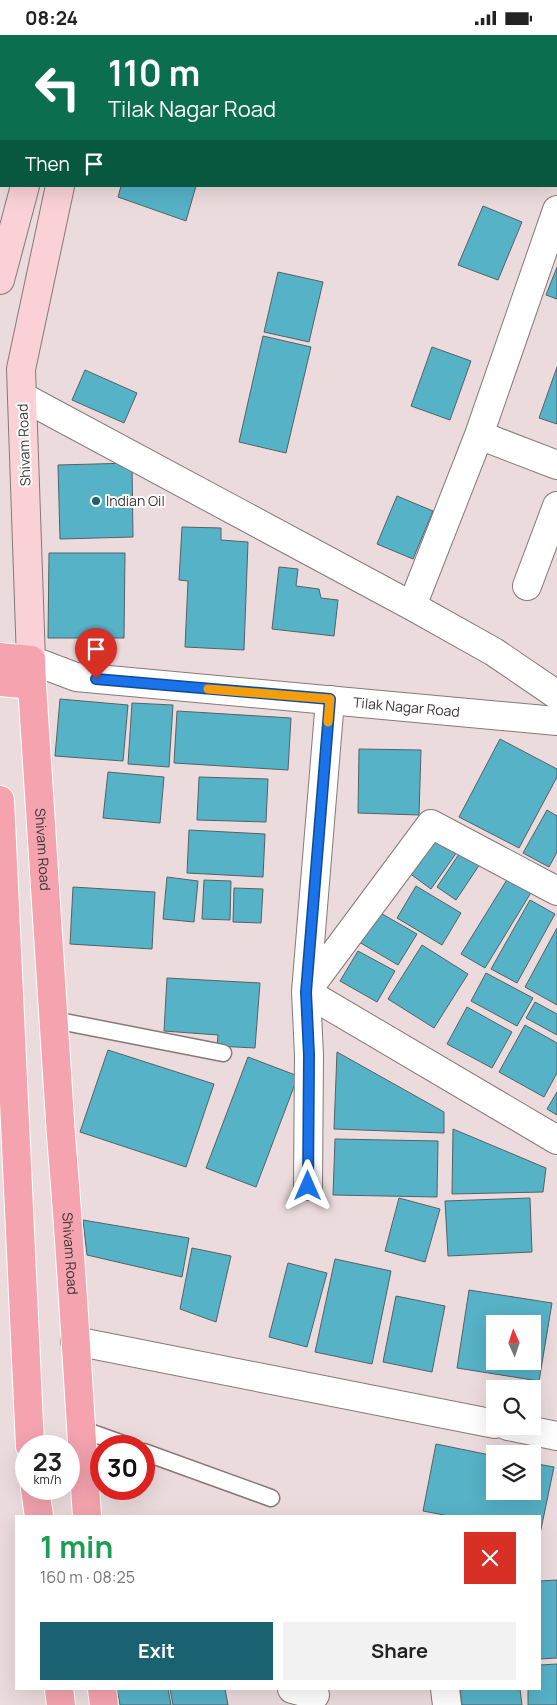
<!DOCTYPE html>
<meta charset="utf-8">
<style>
:root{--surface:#fff;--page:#f2f2f2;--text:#222;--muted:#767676;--accent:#1a6271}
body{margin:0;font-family:Manrope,sans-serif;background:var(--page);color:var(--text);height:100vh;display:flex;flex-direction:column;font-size:19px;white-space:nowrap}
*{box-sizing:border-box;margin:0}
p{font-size:16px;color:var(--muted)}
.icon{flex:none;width:28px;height:28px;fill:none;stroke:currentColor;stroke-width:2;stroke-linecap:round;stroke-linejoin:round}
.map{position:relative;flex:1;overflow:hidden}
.sheet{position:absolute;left:15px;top:1480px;width:526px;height:175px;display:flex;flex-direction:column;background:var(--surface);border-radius:0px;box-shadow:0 5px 20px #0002}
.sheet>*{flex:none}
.top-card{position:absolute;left:0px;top:0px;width:558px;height:152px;box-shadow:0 5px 20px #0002;background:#0b6e4f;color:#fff;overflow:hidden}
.needle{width:32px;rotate:357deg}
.fabs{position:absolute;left:486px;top:1280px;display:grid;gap:10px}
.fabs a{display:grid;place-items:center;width:55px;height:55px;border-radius:0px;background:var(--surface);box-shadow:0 5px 20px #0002;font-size:25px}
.speed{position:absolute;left:15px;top:1400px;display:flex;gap:10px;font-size:25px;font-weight:700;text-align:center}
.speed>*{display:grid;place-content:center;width:65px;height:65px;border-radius:50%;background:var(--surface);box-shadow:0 5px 20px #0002;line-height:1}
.speed small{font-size:12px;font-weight:400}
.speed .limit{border:8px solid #d22;background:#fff;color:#111}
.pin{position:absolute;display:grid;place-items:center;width:42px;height:42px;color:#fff;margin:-51px -21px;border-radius:50% 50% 50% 0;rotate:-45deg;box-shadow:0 0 5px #0007}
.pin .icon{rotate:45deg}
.me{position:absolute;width:55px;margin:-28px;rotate:0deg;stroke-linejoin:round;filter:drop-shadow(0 0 4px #0008)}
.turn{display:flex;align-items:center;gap:18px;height:105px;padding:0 25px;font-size:22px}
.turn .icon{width:65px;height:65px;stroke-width:2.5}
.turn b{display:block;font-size:35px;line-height:42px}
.then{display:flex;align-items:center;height:48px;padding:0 25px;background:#0003;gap:10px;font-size:19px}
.round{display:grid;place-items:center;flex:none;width:52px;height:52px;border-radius:0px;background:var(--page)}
.head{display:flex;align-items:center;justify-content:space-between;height:85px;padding:0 25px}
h1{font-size:30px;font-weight:700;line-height:38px;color:#1e9e55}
.primary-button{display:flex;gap:10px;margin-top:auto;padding:10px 25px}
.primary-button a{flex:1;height:58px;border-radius:0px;background:var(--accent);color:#fff;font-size:20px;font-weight:700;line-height:58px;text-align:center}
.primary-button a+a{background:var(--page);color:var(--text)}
.status{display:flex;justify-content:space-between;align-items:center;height:35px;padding:0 25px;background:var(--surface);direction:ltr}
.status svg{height:14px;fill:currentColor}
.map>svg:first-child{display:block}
</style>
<div class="status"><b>08:24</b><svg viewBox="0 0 49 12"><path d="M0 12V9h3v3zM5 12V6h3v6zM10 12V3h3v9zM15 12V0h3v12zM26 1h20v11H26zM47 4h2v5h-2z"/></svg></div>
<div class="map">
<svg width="557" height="1670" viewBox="0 0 557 1670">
<rect width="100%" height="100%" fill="#ebdbdc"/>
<!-- building -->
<path fill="#56b2c7" stroke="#546265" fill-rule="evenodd" d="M 121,151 L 196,151 L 186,186 L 118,162 Z
M 483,171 L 522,187 L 498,245 L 458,230 Z
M 557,232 L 557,264 L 546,260 Z
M 278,237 L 323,247 L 309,307 L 264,297 Z
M 263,301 L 311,312 L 286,418 L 239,407 Z
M 432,312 L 471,326 L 450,385 L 411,371 Z
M 557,332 L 557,389 L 539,383 Z
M 85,335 L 137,358 L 124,388 L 72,365 Z
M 132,428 L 133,502 L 60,504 L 58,430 Z
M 397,461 L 433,476 L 413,524 L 377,509 Z
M 182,492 L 221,493 L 221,505 L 248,507 L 244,615 L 185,612 L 188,546 L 179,545 Z
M 49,518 L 125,518 L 124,603 L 48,603 Z
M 279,532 L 298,534 L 296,551 L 319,554 L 321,563 L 338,565 L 334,601 L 272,594 Z
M 60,664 L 128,670 L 123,726 L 55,721 Z
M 132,668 L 173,670 L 169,732 L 128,729 Z
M 177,676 L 291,683 L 288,735 L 174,728 Z
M 500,704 L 557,734 L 557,742 L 519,813 L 459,782 Z
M 359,714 L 421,715 L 419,780 L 358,778 Z
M 108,737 L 164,742 L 160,788 L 103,783 Z
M 199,742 L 268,744 L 266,787 L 197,785 Z
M 547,775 L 557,781 L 557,817 L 549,832 L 523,818 Z
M 189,795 L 265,799 L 263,842 L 187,838 Z
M 431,799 L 457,817 L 431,854 L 405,835 Z
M 463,813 L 482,826 L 456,865 L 437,852 Z
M 167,842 L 198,846 L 194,887 L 163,884 Z
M 508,843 L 532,856 L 485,933 L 461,919 Z
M 204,845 L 231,846 L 230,885 L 202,884 Z
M 416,851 L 461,878 L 442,910 L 397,883 Z
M 73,852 L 155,857 L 152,914 L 70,909 Z
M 234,853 L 263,854 L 261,888 L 233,887 Z
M 530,865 L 555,879 L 517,948 L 491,934 Z
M 377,876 L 417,899 L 398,930 L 359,907 Z
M 557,893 L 557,970 L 525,952 Z
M 422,910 L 468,939 L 434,993 L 388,964 Z
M 358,916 L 395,936 L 377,967 L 340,946 Z
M 486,938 L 533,963 L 517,991 L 471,966 Z
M 167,943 L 260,948 L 255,1013 L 217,1011 L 218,1000 L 164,996 Z
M 535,967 L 557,979 L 557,1000 L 526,983 Z
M 467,972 L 512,997 L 492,1033 L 447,1009 Z
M 525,990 L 557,1008 L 557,1038 L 544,1062 L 499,1037 Z
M 108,1015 L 214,1049 L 186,1132 L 80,1097 Z
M 337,1017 L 444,1077 L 444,1098 L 334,1094 Z
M 248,1022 L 298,1041 L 256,1152 L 206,1133 Z
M 557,1057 L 557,1080 L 547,1074 Z
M 453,1094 L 546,1133 L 543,1157 L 452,1159 Z
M 335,1104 L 438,1106 L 437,1162 L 333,1160 Z
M 399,1163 L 440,1174 L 425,1227 L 385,1216 Z
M 530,1163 L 532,1217 L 448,1221 L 445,1166 Z
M 83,1185 L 189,1203 L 182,1242 L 87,1220 Z
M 192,1213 L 231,1221 L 216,1287 L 180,1274 Z
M 335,1224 L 391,1236 L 372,1329 L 315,1317 Z
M 288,1228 L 327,1238 L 307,1312 L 269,1302 Z
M 469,1255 L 552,1268 L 539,1346 L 457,1333 ZM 495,1289 L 532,1289 L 532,1326 L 495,1326 Z
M 396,1261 L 445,1271 L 432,1337 L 383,1327 Z
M 436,1409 L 495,1421 L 495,1456 L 532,1456 L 532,1428 L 554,1432 L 540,1499 L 540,1481 L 449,1481 L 423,1476 Z
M 557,1545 L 557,1623 L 540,1624 L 540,1546 Z
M 557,1629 L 557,1670 L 528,1670 L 528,1654 L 540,1654 L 540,1630 Z
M 117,1654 L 168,1654 L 171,1670 L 120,1670 Z
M 170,1654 L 225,1654 L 228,1670 L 173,1670 Z
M 460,1654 L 520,1654 L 522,1670 L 462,1670 Z"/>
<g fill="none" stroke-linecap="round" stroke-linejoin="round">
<!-- service casing -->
<g stroke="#877879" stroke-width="19">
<path id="service" d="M 54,985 L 223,1018
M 81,1394 L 129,1411
M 144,1417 L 271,1463"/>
</g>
<!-- minor casing -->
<g stroke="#877879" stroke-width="30">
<path id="minor" d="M 0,10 L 1,11
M 0,122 L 1,122
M 23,362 L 412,571 L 494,617 L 557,660
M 479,400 L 557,430
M 527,551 L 557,471
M 412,571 L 479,400 L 557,175
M 557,856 L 431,789 L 306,957 L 557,1105
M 308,1151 L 309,1020 L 306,957 L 330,665
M 75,1306 L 495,1389
M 508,1391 L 557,1401
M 292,1654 L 315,1660
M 445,1654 L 447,1670"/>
</g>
<!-- tertiary casing -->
<g stroke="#877879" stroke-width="30">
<g id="tertiary">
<path id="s1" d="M 31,625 L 76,642 L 557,686"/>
</g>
</g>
<!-- secondary casing -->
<g stroke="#877879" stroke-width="30">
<path id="secondary" d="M 67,1 L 67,0
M 111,1 L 111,0
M 0,245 L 25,151
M 31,625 L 21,334 L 60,151"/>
</g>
<!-- primary casing -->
<g stroke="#fff" stroke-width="30">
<g id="primary">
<path id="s2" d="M 0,622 L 31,625 L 32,650 L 61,1101 C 72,1227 78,1355 87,1481"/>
<path d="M 0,647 L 32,650"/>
<path d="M 0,765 L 30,1411"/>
<path d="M 35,1454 L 39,1481"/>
<path d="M 59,1654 L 61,1670"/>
<path d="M 102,1654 L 104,1670"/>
</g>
</g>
<!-- service -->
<use href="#service" stroke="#fff" stroke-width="16"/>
<!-- minor -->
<use href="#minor" stroke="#fff" stroke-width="28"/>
<!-- tertiary -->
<use href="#tertiary" stroke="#fff" stroke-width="28"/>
<!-- secondary -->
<use href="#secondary" stroke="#fad1d7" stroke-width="28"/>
<!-- primary -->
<use href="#primary" stroke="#f4a3af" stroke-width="28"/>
</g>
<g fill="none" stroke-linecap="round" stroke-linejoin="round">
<!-- route casing -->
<g stroke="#114b97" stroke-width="12">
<path id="route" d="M 96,644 L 330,664 L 306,957 L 309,1020 L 308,1151"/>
</g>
<!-- route -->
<use href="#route" stroke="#1a73e8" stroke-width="9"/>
<!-- slow -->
<path stroke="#f59e0b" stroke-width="9" d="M 208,654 L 330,664 L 328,687"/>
</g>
<!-- markers -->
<circle fill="#1a6271" stroke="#fff" stroke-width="2" cx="96" cy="466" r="5"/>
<g text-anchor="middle" stroke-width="4" stroke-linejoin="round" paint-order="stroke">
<!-- street labels -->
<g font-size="14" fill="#3b3535" stroke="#fff">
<text transform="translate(24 410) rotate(-92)" y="5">Shivam Road</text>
<text dy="5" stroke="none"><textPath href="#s1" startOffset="380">Tilak Nagar Road</textPath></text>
<text dy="5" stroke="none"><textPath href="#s2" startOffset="221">Shivam Road</textPath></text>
<text dy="5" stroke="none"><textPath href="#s2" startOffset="626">Shivam Road</textPath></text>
</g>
<!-- poi labels -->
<g font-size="14" fill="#3b3535" stroke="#fff" text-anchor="start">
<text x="106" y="471">Indian Oil</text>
</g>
</g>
</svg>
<div class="fabs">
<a><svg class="needle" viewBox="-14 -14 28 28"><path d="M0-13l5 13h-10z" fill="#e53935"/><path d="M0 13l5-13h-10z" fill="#767676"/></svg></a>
<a><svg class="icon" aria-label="search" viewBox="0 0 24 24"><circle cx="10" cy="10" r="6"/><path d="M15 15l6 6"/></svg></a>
<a><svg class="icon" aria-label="layers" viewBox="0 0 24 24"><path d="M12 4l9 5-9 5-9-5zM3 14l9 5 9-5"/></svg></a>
</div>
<div class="speed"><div>23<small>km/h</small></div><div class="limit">30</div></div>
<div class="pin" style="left:96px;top:644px;background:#d93025"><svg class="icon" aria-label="arrive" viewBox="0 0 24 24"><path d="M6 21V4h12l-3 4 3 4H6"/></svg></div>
<svg class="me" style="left:308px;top:1151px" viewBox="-20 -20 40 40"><path d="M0-17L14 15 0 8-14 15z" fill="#1a73e8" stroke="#fff" stroke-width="4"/></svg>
<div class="top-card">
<div class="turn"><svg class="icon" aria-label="left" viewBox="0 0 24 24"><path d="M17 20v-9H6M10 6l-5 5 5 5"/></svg><div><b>110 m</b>Tilak Nagar Road</div></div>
<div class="then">Then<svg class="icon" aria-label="arrive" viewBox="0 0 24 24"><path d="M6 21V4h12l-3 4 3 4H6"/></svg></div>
</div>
<section class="sheet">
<div class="head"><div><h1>1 min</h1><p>160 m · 08:25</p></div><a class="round" style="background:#d93025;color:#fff"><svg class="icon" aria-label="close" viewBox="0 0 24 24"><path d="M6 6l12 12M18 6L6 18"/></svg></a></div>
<div class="primary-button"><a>Exit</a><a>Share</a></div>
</section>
</div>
